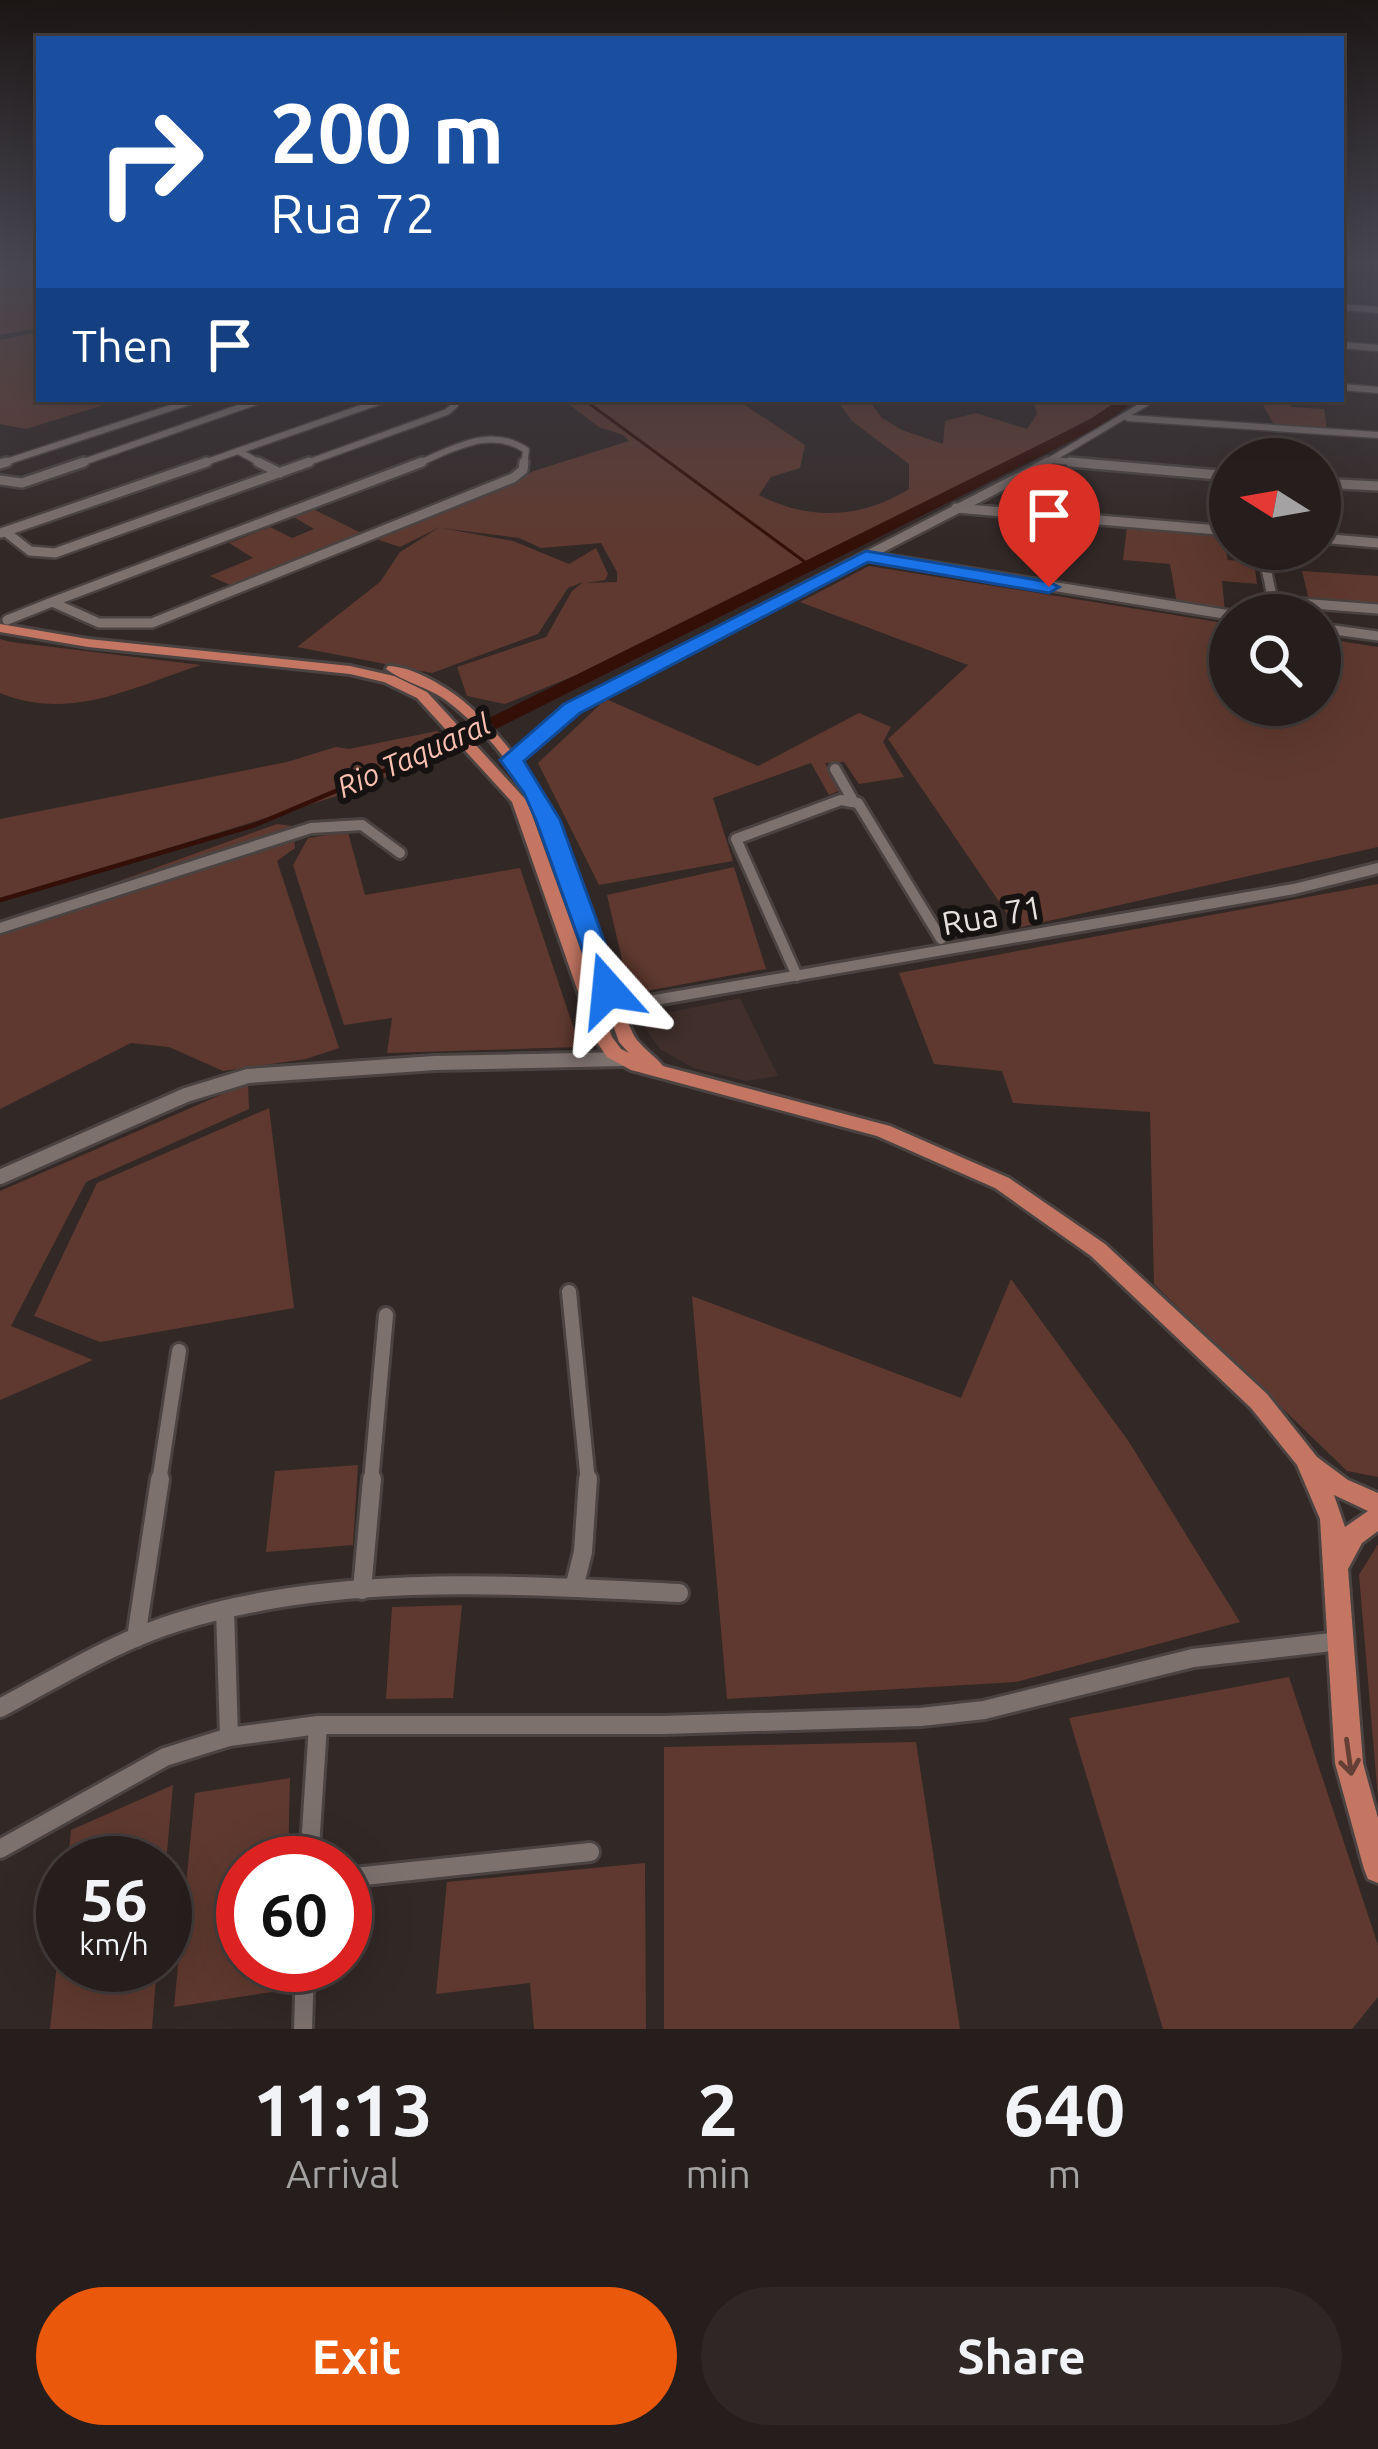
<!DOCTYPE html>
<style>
:root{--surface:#261e1c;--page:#2e2725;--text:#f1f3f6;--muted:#a4a2a3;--line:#423c3b;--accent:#ea580c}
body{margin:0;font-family:Ubuntu,sans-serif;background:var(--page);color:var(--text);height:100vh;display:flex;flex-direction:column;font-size:45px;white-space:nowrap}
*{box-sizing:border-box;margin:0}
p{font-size:39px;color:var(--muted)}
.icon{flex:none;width:66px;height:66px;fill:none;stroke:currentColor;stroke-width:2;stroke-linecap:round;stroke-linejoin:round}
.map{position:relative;height:2029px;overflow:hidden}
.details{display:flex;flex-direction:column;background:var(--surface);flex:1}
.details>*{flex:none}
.hud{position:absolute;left:36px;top:36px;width:1308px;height:366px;border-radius:0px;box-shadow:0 12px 48px #0002,0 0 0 3px var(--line);background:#1a4fa0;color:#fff;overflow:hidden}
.needle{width:78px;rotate:281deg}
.controls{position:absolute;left:1209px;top:438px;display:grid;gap:24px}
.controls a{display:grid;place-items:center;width:132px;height:132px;border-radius:50%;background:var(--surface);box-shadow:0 12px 48px #0002,0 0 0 3px var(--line);font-size:60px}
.speed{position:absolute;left:36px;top:1836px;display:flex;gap:24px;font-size:60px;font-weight:700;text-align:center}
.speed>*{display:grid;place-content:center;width:156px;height:156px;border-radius:50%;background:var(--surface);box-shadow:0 12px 48px #0002,0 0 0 3px var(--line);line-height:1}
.speed small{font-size:30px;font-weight:400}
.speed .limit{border:18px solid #d22;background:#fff;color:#111}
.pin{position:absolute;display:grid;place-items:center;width:102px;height:102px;color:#fff;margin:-123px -51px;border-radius:50% 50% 50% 0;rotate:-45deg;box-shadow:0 0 12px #0007}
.pin .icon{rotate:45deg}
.me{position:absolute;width:132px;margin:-66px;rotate:342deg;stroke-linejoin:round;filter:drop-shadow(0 0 9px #0008)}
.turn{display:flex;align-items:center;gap:42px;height:252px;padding:0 36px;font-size:54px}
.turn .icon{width:156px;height:156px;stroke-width:2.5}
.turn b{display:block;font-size:84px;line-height:102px}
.then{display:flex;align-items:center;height:114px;padding:0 36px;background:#0003;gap:24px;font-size:45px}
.eta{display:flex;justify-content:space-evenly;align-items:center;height:204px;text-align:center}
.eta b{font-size:72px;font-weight:700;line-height:84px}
.cta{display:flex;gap:24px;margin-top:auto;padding:24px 36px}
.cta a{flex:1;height:138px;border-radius:72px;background:var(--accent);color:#fff;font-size:48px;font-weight:700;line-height:138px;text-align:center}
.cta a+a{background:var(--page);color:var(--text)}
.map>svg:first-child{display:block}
</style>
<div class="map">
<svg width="1378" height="2029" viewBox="0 0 1378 2029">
<rect width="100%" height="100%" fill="#322826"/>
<!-- built -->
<path fill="#402f2b" d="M 740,998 L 778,1076 L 746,1081 L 693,1068 L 660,1049 L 643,1025 L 642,1018 Z"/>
<!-- green -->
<path fill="#5f392f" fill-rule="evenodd" d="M 39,262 L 39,328 L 0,335 L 0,268 Z
M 39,332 L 39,399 L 123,399 L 26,429 L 0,424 L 0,340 Z
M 562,399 L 736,399 L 805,445 L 800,468 L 771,477 L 759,495 C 810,521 860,519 909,489 L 909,464 L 852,421 L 836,399 L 883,399 L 871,403 L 882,418 L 902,430 L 943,444 L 945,421 L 976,413 L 1027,429 L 1037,414 L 1033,399 L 1127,399 L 849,547 L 611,661 L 505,704 L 467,696 L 457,667 L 546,637 L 572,591 L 583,582 L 568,588 L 538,634 L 432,673 L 297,647 L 380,582 L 400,552 L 440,527 L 400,547 L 376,539 L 534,471 L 629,441 L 623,435 L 599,427 ZM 441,528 L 519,538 L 541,548 L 601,543 L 617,572 L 617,582 L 586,583 L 605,580 L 608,574 L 596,548 L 569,564 L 513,541 Z
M 1260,399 L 1290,399 L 1291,407 L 1324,409 L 1327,429 L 1275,427 Z
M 313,509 L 361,533 L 230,585 L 210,576 L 253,558 L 229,543 L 270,527 L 292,538 L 314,529 L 292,516 Z
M 1127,527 L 1221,533 L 1228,560 L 1254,562 L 1257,584 L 1222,581 L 1225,612 L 1177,604 L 1170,564 L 1123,560 Z
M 869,566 L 1230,624 L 1230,705 L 1320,705 L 1320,638 L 1378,647 L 1378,847 L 1017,928 L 888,739 L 968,665 L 800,602 Z
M 1302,571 L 1378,576 L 1378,605 L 1309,600 Z
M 0,639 L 11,642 L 201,665 C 132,687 71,722 0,693 Z
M 606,699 L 758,766 L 859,713 L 891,727 L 883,742 L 904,777 L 859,784 L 844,762 L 825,763 L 841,790 L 829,795 L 811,763 L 713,798 L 733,861 L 599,885 L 538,763 Z
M 437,731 L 460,747 L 350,792 L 0,900 L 0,819 L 287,762 L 336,747 L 349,749 Z
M 277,824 L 293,826 L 295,848 L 277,861 L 339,1048 L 306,1059 L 223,1071 L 169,1047 L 131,1043 L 0,1109 L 0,924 Z
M 348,832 L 365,895 L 520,868 L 580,1047 L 387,1053 L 392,1018 L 344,1025 L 293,865 L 308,838 Z
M 734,867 L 766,969 L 630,994 L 607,895 Z
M 1378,884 L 1378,1477 L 1347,1471 L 1154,1284 L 1150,1112 L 1013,1103 L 1002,1071 L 934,1064 L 899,973 Z
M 248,1083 L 249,1109 L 86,1182 L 11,1326 L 93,1360 L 0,1400 L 0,1191 Z
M 269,1108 L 294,1308 L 100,1342 L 34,1316 L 97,1183 Z
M 1011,1279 L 1129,1442 L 1240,1622 L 1016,1682 L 727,1699 L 692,1296 L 961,1398 Z
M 358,1465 L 353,1545 L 266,1552 L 275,1471 Z
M 1378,1544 L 1378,1798 L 1359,1575 Z
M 462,1605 L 453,1698 L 386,1699 L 392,1607 Z
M 1289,1677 L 1378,1945 L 1378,1997 L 1352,2029 L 1163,2029 L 1069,1718 Z
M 916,1742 L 960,2029 L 664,2029 L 664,1747 Z
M 290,1778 L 288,1863 L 243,1863 L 243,1965 L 286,1965 L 285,1990 L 174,2007 L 195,1793 Z
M 173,1785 L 165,1875 L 165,1863 L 68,1863 L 71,1830 Z
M 645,1863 L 646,2029 L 534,2029 L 530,1983 L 436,1994 L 447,1882 Z
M 63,1907 L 63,1965 L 157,1965 L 152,2029 L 50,2029 Z"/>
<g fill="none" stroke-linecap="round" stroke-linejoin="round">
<!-- stream-far1 -->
<path stroke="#330f07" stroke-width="3" d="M 583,399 L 809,565"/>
<!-- stream -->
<path stroke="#330f07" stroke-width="4.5" d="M 0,900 L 255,825 L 450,743"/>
<!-- river -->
<path fill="#330f07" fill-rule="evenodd" d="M 1120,399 L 1138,399 L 1101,426 L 458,748 L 450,750 L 439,743 L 1089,420 Z"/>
<!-- minor-far4 casing -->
<g stroke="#4a4341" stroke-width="9">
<path id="minor-far4" d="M 1341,307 L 1378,310
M 1341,345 L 1378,348
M 1341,387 L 1378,390
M 1128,418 L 1378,435
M 238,451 L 264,465
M 1052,460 L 1104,465
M 0,464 L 198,399
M 75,465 L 264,399
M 198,465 L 387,399
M 301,465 L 447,412 L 455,405
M 414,465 C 452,450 489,425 526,450 L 524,465
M 1042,465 L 1153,399"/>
</g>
<!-- minor-far3 casing -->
<g stroke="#4a4341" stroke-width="14">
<path id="minor-far3" d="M 258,462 L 280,473
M 1070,462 L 1230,476
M 0,464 L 7,462
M 0,480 L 22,483 L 84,462
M 1320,483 L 1378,486
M 956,508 L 1230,531
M 1,533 L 207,462
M 7,533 L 30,551 L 55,553 L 309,462
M 1320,538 L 1378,543
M 1262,549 L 1273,601 L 1271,615
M 867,556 L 1230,615
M 1273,601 L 1378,609
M 52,602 L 99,623 L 152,623 L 513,478 L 523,470 L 524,462
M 52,602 L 422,462
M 7,620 L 52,602
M 1320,628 L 1378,636
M 554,723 L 572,708 L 1048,462"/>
</g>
<!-- minor-far2 casing -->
<g stroke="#4a4341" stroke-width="16">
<path id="minor-far2" d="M 511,760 L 558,720
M 835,769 L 852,799
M 0,928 L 311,828 L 362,825 L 400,853
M 797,976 L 736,839 L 841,800 L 858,803 L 941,939
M 615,1007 L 1294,889 L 1378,868"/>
</g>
<!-- minor-far1 casing -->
<g stroke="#4a4341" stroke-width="20">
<path id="minor-far1" d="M 0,1177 L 186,1095 L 248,1076 L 435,1063 L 623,1059
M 569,1292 L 588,1482
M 159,1482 L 179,1351
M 371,1482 L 386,1315"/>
</g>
<!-- minor casing -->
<g stroke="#4a4341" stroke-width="24">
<path id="minor" d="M 574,1588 L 583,1552 L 588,1479
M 362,1590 L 372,1479
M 225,1609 L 229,1737
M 136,1638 L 160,1479
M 0,1708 C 59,1677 117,1640 181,1621 C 341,1572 514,1585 679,1593
M 0,1849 L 165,1757 L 229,1737 L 318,1725 L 663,1725 L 921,1717 L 984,1710 L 1193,1658 L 1340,1641
M 309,1863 L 318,1725
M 345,1878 L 590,1852
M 303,2029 L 305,1965"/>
</g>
<!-- primary casing -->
<g stroke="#4a4341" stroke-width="6">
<path id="primary" d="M 0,624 L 88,639 L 350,666 L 394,676 L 427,692 L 527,801 L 612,1037 L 621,1049 L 629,1053 L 619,1042 C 585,947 552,799 479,729 C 466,717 451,702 436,694 C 419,685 401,680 386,669 L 388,666 C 411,666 445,686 462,700 C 539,765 572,852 603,945 C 610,967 625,1024 637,1040 C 645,1050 656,1057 663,1066 L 890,1126 L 1009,1178 L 1105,1244 L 1267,1394 L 1317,1457 L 1348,1480 L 1378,1493 L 1378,1531 L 1362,1543 L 1348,1569 L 1363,1763 L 1378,1818 L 1378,1883 L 1368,1879 L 1364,1869 L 1335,1763 L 1320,1519 L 1297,1465 L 1251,1408 L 1091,1256 L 995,1188 L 877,1136 L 631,1070 L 607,1057 L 594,1038 L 512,802 L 417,698 L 384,682 L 350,674 L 88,647 L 0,632 ZM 1334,1495 L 1368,1511 L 1345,1527 Z"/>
</g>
<!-- minor-far4 -->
<use href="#minor-far4" stroke="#7d716e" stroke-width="6"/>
<!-- minor-far3 -->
<use href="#minor-far3" stroke="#7d716e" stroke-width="9"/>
<!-- minor-far2 -->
<use href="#minor-far2" stroke="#7d716e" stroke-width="10"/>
<!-- minor-far1 -->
<use href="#minor-far1" stroke="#7d716e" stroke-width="14"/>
<!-- minor -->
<use href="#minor" stroke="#7d716e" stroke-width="18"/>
<!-- primary -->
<use href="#primary" fill="#c47663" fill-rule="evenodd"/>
</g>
<!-- one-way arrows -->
<defs><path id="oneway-shaft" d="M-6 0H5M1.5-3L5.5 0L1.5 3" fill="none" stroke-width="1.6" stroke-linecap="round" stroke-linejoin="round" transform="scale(3)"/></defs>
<use stroke="#643f36" href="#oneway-shaft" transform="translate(1349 1757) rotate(82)"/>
<!-- sky -->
<linearGradient id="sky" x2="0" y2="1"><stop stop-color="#1c1615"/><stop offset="0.48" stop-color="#494852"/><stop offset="1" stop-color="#494852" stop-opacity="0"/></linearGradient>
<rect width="1378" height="546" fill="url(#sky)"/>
<!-- route -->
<path fill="#1a73e8" stroke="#114b97" stroke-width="3" d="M 866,551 L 1049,582 L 1059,587 L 1049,593 L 868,562 L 580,713 L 524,761 L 560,820 L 622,990 L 618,996 L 599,996 L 536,820 L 524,793 L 500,760 L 564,704 Z"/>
<g text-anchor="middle" stroke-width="12" stroke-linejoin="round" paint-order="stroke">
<!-- far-water labels -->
<g font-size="30" font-style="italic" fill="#fbc0b0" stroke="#161211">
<text transform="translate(414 756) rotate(-24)" y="10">Rio Taquaral</text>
</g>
<!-- street labels -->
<g font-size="33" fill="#e6e0de" stroke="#161211">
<text transform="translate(992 915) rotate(-10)" y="12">Rua 71</text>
</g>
</g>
</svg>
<div class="controls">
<a><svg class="needle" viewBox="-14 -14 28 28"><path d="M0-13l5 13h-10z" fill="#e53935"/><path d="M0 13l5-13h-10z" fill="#a4a2a3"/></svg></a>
<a><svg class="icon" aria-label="search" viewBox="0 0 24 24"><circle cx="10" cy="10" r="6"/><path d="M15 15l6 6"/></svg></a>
</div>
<div class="speed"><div>56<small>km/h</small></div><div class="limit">60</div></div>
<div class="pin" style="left:1049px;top:587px;background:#d93025"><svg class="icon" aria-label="arrive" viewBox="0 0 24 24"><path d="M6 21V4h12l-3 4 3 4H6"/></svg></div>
<svg class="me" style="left:608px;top:990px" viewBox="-20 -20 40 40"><path d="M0-17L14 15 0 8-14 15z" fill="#1a73e8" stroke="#fff" stroke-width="4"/></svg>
<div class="hud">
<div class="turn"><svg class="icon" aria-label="right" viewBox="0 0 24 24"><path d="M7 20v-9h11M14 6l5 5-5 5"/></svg><div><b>200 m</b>Rua 72</div></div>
<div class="then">Then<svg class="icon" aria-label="arrive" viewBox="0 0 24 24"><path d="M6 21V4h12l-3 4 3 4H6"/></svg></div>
</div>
</div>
<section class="details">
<div class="eta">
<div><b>11:13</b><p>Arrival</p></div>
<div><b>2</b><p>min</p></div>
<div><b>640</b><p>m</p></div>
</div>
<div class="cta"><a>Exit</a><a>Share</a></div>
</section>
